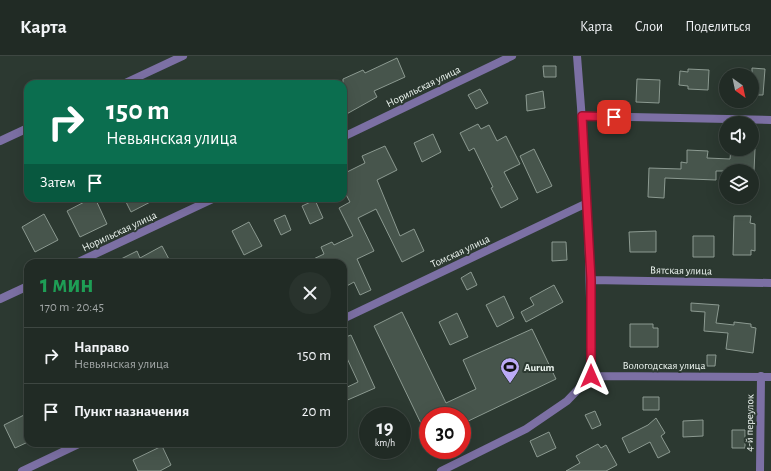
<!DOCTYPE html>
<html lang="ru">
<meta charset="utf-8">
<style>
:root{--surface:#212b25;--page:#29332d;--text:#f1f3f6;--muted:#a2a7a7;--line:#3e4742}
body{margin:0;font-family:"Alegreya Sans",sans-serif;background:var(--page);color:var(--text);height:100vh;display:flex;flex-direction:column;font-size:15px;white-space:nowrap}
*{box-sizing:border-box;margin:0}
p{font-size:13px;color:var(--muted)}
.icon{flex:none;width:22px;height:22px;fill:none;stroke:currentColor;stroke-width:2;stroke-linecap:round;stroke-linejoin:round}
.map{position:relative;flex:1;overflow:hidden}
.drawer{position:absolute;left:24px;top:203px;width:323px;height:188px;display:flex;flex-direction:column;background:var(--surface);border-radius:12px;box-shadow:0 4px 16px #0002,0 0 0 1px var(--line)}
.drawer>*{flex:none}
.top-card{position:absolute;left:24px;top:24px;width:323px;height:122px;border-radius:12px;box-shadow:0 4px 16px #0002,0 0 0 1px var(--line);background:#0b6e4f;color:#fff;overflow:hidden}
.needle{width:26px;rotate:147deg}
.fabs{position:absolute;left:719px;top:12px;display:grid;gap:8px}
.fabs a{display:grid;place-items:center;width:40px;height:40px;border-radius:50%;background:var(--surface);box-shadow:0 4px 16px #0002,0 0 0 1px var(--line);font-size:20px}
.speed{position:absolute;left:359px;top:351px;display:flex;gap:8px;font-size:20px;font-weight:700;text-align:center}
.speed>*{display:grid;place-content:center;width:52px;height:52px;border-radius:50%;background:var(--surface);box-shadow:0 4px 16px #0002,0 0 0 1px var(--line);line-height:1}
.speed small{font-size:10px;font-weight:400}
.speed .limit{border:6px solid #d22;background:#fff;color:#111}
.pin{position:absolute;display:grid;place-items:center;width:34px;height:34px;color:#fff;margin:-17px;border-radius:8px;box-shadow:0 2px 6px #0006}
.me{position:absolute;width:44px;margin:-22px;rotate:0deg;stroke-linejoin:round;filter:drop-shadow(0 0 3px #0008)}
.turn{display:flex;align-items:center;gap:14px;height:84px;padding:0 16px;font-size:18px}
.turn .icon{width:52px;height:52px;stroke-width:2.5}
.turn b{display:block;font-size:28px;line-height:34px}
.then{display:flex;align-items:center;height:38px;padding:0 16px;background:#0003;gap:8px;font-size:15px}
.round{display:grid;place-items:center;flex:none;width:42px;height:42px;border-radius:21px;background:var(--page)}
.head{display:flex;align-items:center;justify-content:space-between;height:68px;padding:0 16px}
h1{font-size:24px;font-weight:600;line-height:30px;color:#1e9e55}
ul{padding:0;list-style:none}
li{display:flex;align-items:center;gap:12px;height:56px;padding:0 16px;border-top:1px solid var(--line)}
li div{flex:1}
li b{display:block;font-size:15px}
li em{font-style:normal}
header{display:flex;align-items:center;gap:24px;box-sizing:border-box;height:56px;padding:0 20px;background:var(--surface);border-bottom:1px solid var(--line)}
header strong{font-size:19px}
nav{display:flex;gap:22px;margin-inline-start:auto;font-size:14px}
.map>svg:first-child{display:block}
</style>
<header>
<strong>Карта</strong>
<nav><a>Карта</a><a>Слои</a><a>Поделиться</a></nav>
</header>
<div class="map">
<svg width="771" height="415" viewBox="0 0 771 415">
<rect width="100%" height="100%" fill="#2c3931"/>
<!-- building -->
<path fill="#47554c" stroke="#8c9a91" d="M 397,2 L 405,21 L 374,35 L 377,41 L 343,60 L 343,23 L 363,14 L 365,17 Z
M 543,10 L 556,10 L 556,21 L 544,21 Z
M 752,12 L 765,13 L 763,39 L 752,39 Z
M 688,13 L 709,14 L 708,34 L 688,33 L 688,30 L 679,29 L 680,15 L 688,16 Z
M 637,23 L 660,24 L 659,47 L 636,46 Z
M 480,33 L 488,47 L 476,53 L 468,39 Z
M 543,35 L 545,52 L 527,55 L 526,39 Z
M 478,68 L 481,73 L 489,69 L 497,85 L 506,80 L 520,108 L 504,116 L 518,143 L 501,152 L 491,132 L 493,131 L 474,92 L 469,95 L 460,77 Z
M 433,78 L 441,96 L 422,106 L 414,87 Z
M 385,90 L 397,114 L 377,124 L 400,180 L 414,173 L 424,195 L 402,206 L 376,153 L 358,162 L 374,195 L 357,203 L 371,234 L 360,239 L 354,226 L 343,232 L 343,207 L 305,207 L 324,198 L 321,191 L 332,186 L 334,189 L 353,180 L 339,152 L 350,146 L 343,133 L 343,118 L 365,107 L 362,100 Z
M 534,93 L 552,130 L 537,137 L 520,100 Z
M 731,93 L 755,93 L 754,115 L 716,115 L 716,124 L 665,122 L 664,142 L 648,141 L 649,112 L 681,113 L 681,106 L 687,107 L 687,94 L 708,95 L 707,102 L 730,103 Z
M 92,142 L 95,142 L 107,168 L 80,181 L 67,155 Z
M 124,142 L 158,142 L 131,156 Z
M 315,144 L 323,162 L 310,168 L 302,150 Z
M 44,158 L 58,184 L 35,196 L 22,171 Z
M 285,159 L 291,174 L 281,179 L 274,164 Z
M 734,160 L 751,160 L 750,167 L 755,168 L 755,195 L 751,194 L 751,199 L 733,199 Z
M 249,166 L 262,190 L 244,199 L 232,175 Z
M 656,175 L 656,196 L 630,196 L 629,176 Z
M 693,180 L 714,180 L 714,201 L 693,201 Z
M 552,186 L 566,186 L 567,204 L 552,205 Z
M 162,190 L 171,207 L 113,207 L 137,195 L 140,202 Z
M 471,216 L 477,229 L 467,234 L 461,222 Z
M 554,229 L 563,246 L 526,266 L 521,256 L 534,249 L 530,242 Z
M 504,240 L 514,262 L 497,271 L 486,249 Z
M 691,247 L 719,249 L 716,267 L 734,269 L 734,266 L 751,268 L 751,271 L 756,272 L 753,297 L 726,293 L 728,277 L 704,275 L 705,256 L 691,255 Z
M 402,256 L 446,347 L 476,333 L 463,304 L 532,273 L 556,323 L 462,368 L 462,360 L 428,360 L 428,382 L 374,270 Z
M 457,257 L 468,281 L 450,289 L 439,266 Z
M 630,268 L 653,268 L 653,272 L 658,272 L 658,291 L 630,291 Z
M 351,279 L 375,332 L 343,346 L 343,333 L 358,326 L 346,300 L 343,302 L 343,282 Z
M 707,299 L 716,299 L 715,310 L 707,310 Z
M 643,341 L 659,341 L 659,354 L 643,354 Z
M 595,355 L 601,369 L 592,373 L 585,359 Z
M 28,357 L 28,386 L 15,392 L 4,369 Z
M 656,362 L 665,377 L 661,380 L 670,396 L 658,402 L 650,386 L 629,397 L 622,382 L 648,369 Z
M 703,364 L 703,380 L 683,381 L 683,365 Z
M 732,374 L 745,374 L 745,392 L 732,392 Z
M 549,376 L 556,392 L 537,401 L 530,385 Z
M 598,388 L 601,392 L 606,389 L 617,409 L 606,415 L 566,415 L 580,407 L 576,400 Z
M 162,390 L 171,409 L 160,415 L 138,415 L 133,404 Z"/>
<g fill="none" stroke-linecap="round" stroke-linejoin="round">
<!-- minor -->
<path stroke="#7c70a4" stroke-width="8" d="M 577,0 C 586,107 591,213 591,320
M 123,28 L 183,0
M 582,60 L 771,64
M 343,81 L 512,0
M 0,85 L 28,72
M 76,207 L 215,142
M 591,224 L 771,227
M 0,243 L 28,230
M 343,263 L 587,147
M 22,415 L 81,387
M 441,415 L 526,373 L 567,345 L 591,320 L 771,321
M 760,415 L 761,320"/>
</g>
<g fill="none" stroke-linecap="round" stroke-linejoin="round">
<!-- route casing -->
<g stroke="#92132f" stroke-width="10">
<path id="route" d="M 591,320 L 591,224 L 582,60 L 614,61"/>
</g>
<!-- route -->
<use href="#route" stroke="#e11d48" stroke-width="7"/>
</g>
<!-- icons -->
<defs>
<g id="stadium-pin" transform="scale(1)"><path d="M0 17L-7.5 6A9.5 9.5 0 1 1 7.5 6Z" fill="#bbaaf6" stroke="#2c3931"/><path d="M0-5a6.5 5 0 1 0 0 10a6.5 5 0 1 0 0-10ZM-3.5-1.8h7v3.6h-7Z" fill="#111"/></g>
</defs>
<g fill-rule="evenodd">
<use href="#stadium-pin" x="510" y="311"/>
</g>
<g text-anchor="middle" stroke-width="4" stroke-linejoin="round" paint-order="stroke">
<!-- street labels -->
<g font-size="11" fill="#edf5f0" stroke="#2c3931">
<text transform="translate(423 30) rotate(-26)" y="4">Норильская улица</text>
<text transform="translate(119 175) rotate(-25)" y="4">Норильская улица</text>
<text transform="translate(460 195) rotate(-25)" y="4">Томская улица</text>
<text transform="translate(681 214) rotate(1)" y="4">Вятская улица</text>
<text x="664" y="313">Вологодская улица</text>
<text transform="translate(749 367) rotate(-89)" y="4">4-й переулок</text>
</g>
<!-- poi labels -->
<g font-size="11" font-weight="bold" fill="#edf5f0" stroke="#2c3931" text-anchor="start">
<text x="524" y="315">Aurum</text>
</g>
</g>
</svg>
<div class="fabs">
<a><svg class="needle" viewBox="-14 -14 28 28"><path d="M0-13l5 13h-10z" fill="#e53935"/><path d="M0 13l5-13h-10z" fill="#a2a7a7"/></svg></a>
<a><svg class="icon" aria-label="sound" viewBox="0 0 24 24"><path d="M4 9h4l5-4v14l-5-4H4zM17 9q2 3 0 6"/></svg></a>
<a><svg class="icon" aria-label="layers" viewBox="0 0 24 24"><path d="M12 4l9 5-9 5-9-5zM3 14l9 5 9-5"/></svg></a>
</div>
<div class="speed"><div>19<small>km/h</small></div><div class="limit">30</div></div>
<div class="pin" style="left:614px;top:61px;background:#d93025"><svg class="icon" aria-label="arrive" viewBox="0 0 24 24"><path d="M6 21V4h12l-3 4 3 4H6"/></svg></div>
<svg class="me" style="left:591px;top:320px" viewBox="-20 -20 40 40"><path d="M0-17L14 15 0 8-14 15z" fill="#e11d48" stroke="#fff" stroke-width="4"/></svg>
<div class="top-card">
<div class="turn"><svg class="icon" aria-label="right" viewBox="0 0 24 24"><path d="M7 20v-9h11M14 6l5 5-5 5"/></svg><div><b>150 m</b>Невьянская улица</div></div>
<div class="then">Затем<svg class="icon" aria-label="arrive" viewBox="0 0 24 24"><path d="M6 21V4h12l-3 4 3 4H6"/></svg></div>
</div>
<section class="drawer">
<div class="head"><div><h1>1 мин</h1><p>170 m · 20:45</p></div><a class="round"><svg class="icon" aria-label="close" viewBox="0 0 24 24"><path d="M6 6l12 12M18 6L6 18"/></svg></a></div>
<ul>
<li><svg class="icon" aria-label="right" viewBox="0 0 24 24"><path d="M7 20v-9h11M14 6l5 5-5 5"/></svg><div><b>Направо</b><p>Невьянская улица</p></div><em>150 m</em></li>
<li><svg class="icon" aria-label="arrive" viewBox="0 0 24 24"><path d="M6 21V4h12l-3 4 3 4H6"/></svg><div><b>Пункт назначения</b></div><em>20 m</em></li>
</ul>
</section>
</div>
